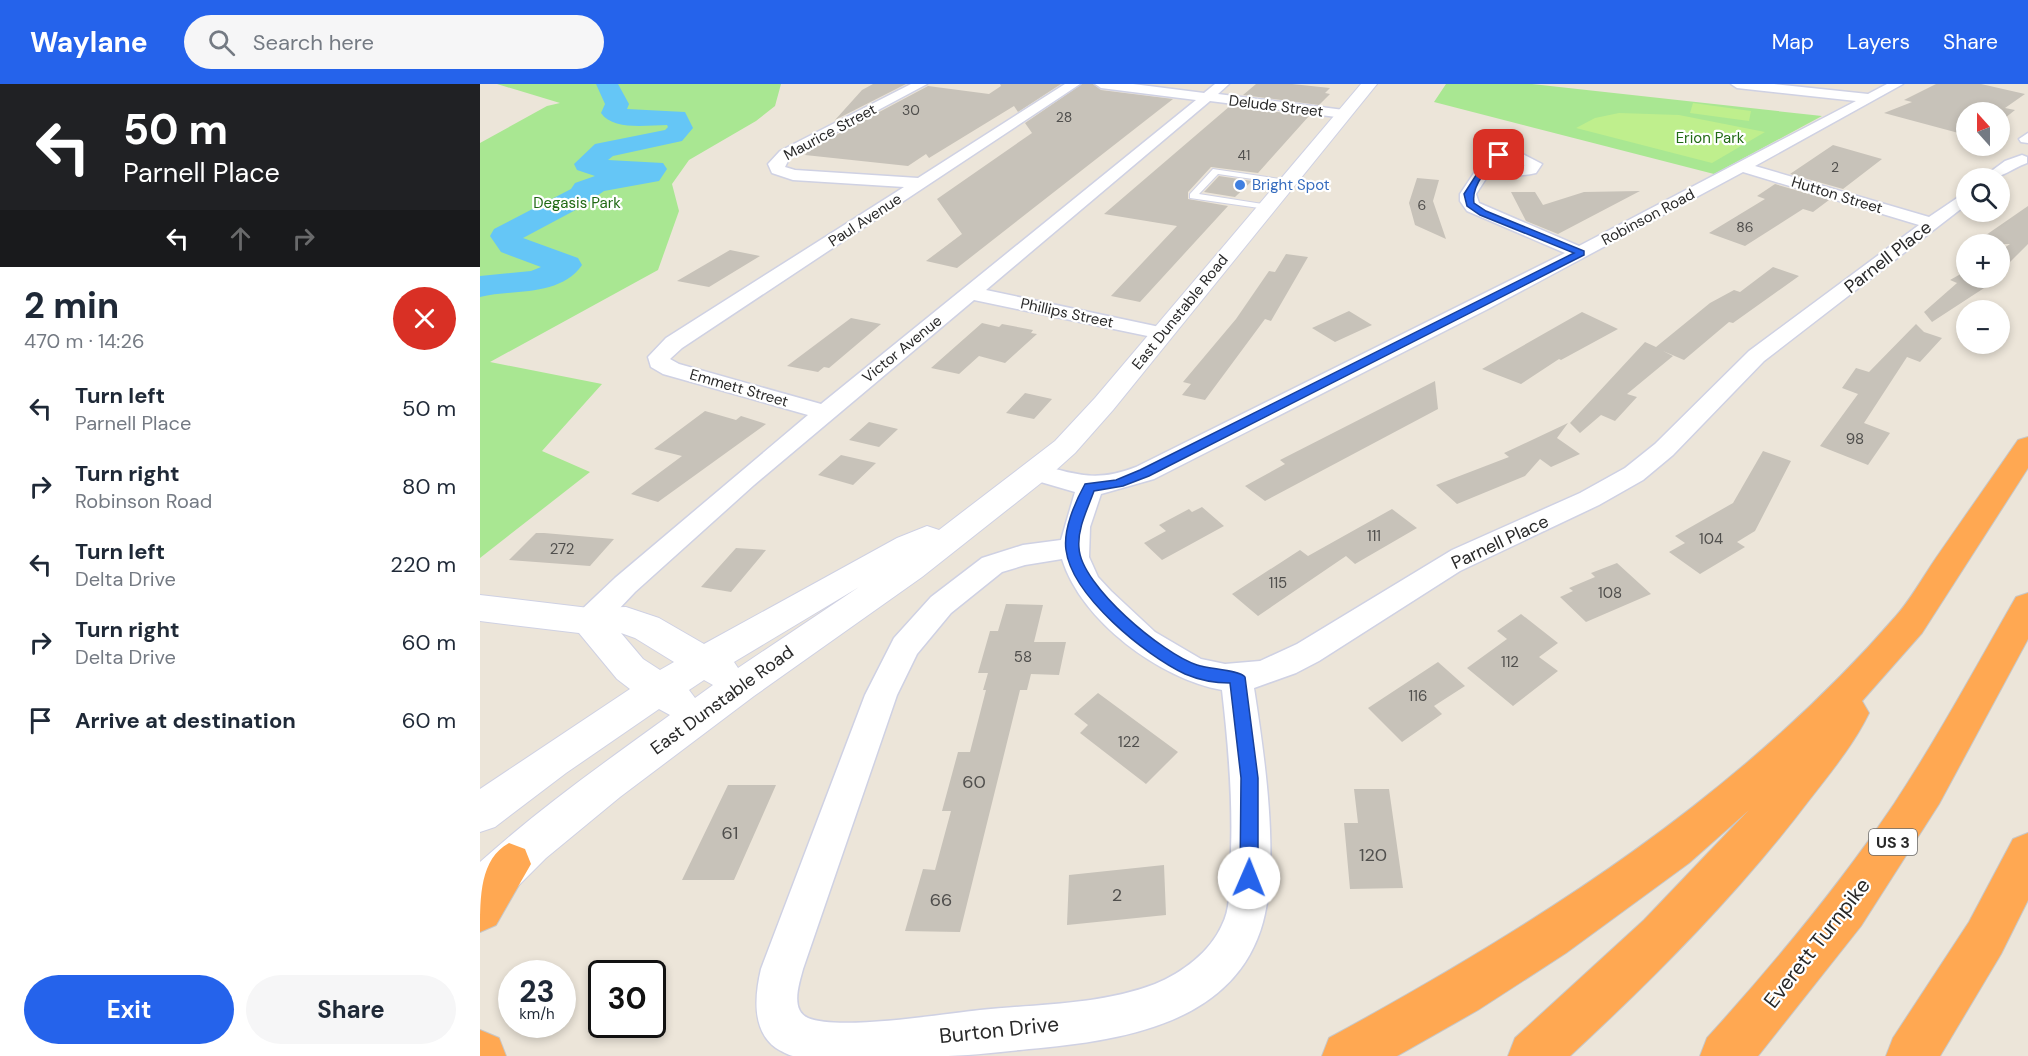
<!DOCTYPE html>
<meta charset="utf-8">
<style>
:root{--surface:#fff;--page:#f6f6f7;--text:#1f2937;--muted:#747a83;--accent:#2563eb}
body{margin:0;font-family:"DM Sans",sans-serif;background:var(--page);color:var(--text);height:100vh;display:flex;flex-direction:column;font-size:22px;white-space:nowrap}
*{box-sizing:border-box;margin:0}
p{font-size:20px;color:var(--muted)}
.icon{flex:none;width:33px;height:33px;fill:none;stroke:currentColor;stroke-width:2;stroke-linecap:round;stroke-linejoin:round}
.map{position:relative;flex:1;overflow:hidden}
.side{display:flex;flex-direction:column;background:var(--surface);width:480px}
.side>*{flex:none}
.top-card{background:#202124;color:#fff;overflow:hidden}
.needle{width:39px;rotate:339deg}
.fabs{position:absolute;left:1476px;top:18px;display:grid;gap:12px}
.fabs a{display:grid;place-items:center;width:54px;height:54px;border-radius:50%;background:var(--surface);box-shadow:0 3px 9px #0003;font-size:30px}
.speed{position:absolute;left:18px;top:876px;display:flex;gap:12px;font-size:30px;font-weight:700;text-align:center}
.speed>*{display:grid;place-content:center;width:78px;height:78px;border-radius:50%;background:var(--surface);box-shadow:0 3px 9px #0003;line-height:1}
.speed small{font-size:15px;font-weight:400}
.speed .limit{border:3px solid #111;border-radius:9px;background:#fff;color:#111}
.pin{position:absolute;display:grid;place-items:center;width:51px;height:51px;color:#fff;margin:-26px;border-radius:12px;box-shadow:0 3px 9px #0006}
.me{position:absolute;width:66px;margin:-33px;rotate:1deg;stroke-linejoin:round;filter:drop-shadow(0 0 4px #0008)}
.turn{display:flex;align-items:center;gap:21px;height:126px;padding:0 24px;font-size:27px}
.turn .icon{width:78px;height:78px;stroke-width:2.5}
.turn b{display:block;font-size:42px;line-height:51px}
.lanes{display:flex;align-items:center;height:57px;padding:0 24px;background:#0003;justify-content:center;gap:30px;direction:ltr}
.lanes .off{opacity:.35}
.round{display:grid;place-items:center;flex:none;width:63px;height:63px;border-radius:32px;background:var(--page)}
.summary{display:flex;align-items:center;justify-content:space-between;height:102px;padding:0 24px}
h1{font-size:36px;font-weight:700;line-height:45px}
.primary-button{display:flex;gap:12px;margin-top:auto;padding:12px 24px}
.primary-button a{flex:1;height:69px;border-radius:36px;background:var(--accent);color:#fff;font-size:24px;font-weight:700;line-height:69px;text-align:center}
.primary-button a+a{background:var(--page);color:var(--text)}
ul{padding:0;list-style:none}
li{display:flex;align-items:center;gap:18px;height:78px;padding:0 24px}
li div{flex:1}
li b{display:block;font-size:22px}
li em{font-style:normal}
header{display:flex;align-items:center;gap:36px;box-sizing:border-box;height:84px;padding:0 30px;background:var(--accent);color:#fff}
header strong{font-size:28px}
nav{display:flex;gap:33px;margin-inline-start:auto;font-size:21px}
.search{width:420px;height:54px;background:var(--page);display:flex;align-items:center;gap:15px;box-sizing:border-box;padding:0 21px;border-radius:33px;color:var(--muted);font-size:22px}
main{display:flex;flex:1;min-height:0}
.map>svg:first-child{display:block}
</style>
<header>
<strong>Waylane</strong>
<div class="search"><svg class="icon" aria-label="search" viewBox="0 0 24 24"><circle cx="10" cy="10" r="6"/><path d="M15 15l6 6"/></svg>Search here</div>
<nav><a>Map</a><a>Layers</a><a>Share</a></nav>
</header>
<main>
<section class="side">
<div class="top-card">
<div class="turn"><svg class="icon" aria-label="left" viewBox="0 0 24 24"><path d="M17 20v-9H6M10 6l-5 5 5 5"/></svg><div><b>50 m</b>Parnell Place</div></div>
<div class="lanes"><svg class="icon" aria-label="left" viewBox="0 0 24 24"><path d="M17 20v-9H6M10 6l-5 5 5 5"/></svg><svg class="icon off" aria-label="ahead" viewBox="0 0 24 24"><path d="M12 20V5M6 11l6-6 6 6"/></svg><svg class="icon off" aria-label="right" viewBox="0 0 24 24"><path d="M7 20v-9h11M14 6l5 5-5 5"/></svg></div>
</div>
<div class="summary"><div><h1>2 min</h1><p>470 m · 14:26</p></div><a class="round" style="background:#d93025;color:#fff"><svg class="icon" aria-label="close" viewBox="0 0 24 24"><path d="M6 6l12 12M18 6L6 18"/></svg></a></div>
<ul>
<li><svg class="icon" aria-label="left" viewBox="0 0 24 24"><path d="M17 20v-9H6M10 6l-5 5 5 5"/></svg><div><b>Turn left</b><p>Parnell Place</p></div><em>50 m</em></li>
<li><svg class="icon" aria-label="right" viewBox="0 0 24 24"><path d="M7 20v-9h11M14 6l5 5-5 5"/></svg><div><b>Turn right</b><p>Robinson Road</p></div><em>80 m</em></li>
<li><svg class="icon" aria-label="left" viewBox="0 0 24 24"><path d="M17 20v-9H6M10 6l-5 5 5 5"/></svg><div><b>Turn left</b><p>Delta Drive</p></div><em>220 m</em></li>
<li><svg class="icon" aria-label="right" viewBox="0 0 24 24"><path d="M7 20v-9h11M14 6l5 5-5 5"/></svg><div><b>Turn right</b><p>Delta Drive</p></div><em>60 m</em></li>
<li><svg class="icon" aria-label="arrive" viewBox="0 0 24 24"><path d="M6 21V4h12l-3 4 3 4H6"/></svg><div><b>Arrive at destination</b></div><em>60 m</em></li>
</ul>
<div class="primary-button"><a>Exit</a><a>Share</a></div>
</section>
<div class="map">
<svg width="1548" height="972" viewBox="0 0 1548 972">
<rect width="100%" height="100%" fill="#ece5d9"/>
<!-- green -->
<path fill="#a9e792" d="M 17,0 L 301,0 L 295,22 L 276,37 L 209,76 L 192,100 L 199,127 L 178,186 L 10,278 L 122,300 L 62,367 L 110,388 L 0,474 L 0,59 L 67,22 L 80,19 Z
M 966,0 L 1052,0 L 1342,32 L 1234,90 L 954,18 Z"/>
<!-- pitch -->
<path fill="#bfef8d" d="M 1213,19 L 1271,27 L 1269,37 L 1210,29 Z
M 1139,29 L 1199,31 L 1285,48 L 1232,79 L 1096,44 L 1115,34 Z"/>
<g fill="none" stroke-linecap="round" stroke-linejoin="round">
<!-- river -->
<path fill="#65c6f6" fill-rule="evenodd" d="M 116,0 L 138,0 L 149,20 L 147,25 L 205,28 L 213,44 L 202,57 L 133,72 L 128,76 L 183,79 L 187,85 L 179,97 L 124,107 L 103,122 L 43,154 L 98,174 L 102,181 C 80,213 33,205 0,213 L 0,192 L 51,187 L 61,183 L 21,168 L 10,152 L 14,145 L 91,105 L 95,99 L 115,92 L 97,86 L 94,80 L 115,60 L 185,46 L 188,43 L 187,41 C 168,41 133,47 121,29 L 125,20 Z"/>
</g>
<!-- building -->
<path fill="#c7c2b9" d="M 393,0 L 426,0 L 355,36 L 382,6 Z
M 520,0 L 581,0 L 538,28 L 534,22 L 449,74 L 446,70 L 428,82 L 325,71 L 330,65 L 448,2 L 509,10 L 521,2 Z
M 602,0 L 613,0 L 621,6 L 693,15 L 477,184 L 446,177 L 482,150 L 457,115 L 552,49 L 545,39 Z
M 776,0 L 812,0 L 850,4 L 845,9 L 850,10 L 839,21 L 763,11 Z
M 1456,0 L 1501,0 L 1545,10 L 1525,24 L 1535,26 L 1520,38 L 1520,28 L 1486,28 L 1486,51 L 1404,29 L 1432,18 L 1424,16 Z
M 750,22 L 829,32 L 778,89 L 731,83 L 708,108 L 708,115 L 748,122 L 660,218 L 631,212 L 697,142 L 624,130 Z
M 1353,61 L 1402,75 L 1363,105 L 1310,90 Z
M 739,92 L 772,97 L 755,113 L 724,108 Z
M 937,94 L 959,96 L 953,117 L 966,155 L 935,141 L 929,119 Z
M 1295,100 L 1349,116 L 1333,128 L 1323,125 L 1265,162 L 1229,149 L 1285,115 L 1277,112 Z
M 1160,107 L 1078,150 L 1046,137 L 1031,108 L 1055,108 L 1063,121 L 1104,108 Z
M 1548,122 L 1548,160 L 1520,188 L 1520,167 L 1530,160 L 1493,160 Z
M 250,166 L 280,172 L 229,203 L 197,197 Z
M 806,170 L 828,173 L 791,237 L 785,235 L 725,316 L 702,311 L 711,300 L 703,298 L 756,235 L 789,187 L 795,188 Z
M 1293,183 L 1319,192 L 1253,239 L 1249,238 L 1204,276 L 1183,267 L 1193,272 L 1147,310 L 1157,313 L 1135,337 L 1121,331 L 1100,349 L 1090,339 L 1165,258 L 1176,263 L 1230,219 L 1254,206 L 1260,208 Z
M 1486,187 L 1486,194 L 1521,193 L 1452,238 L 1444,228 L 1477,199 L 1470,196 Z
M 869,227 L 892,241 L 855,258 L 832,244 Z
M 1102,228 L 1138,245 L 1081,276 L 1079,275 L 1041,300 L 1002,285 Z
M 371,234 L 401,240 L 349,284 L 344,283 L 338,288 L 307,282 Z
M 502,239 L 519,243 L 522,240 L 553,246 L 551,249 L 557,250 L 525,279 L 499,272 L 479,290 L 451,284 Z
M 1436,240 L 1444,248 L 1462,254 L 1440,278 L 1427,273 L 1384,339 L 1410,349 L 1388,381 L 1340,362 L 1378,310 L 1362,304 L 1376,284 L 1389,288 Z
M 955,297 L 958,325 L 785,417 L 765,402 L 805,380 L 800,376 Z
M 545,309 L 572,315 L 554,335 L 526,329 Z
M 225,327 L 256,336 L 261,332 L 286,340 L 178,418 L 151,410 L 202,372 L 174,365 Z
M 389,338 L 418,345 L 399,363 L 369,356 Z
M 1088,339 L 1077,354 L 1100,370 L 1071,383 L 1060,375 L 1045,392 L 977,420 L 956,401 L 1029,373 L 1024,369 Z
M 1283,367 L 1311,377 L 1275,447 L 1257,458 L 1265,463 L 1220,490 L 1189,468 L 1205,459 L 1195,452 L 1253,419 Z
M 361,371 L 396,379 L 373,401 L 338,391 Z
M 722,423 L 744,442 L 682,476 L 664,459 L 686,447 L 679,441 L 709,425 L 712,428 Z
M 912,425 L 937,444 L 875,480 L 866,472 L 778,532 L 752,510 L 820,466 L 828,472 Z
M 56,449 L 64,449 L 134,455 L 110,482 L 29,476 Z
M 256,464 L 286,466 L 251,508 L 221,503 Z
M 1137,479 L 1171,510 L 1106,538 L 1080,513 L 1093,507 L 1089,504 L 1115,493 L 1111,489 Z
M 526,520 L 563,521 L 554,558 L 586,558 L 579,591 L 551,590 L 547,606 L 540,606 L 480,848 L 425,847 L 443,785 L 455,786 L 471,727 L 462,727 L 478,668 L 490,668 L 506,606 L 503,606 L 508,589 L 498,589 L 510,547 L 518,547 Z
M 1041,530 L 1078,559 L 1059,573 L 1078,587 L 1033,622 L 987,584 L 1027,555 L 1017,547 Z
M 958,578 L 985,602 L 954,622 L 962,630 L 922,658 L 888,624 Z
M 618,609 L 698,668 L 666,700 L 600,649 L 608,641 L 594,630 Z
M 248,701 L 296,701 L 254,796 L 202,796 Z
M 874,705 L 909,705 L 923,804 L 870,805 L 864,739 L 878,739 Z
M 684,781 L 686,831 L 587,841 L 589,791 Z"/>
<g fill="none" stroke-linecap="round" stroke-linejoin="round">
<!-- service casing -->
<g stroke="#cfd1e3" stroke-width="2">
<path id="service" d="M 733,85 L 807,96 L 811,98 L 807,100 L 738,90 L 719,110 L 789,121 L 789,125 L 786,125 L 710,114 L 710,110 Z"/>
</g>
<!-- minor casing -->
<g stroke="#cfd1e3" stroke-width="3">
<path id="minor" d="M 431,0 L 447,0 L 310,73 L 305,83 L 315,86 L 438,94 L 585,0 L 600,0 L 202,264 L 190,275 L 199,280 L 341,320 L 716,16 L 621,4 L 615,0 L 653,0 L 724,9 L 735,0 L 749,0 L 738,10 L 864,26 L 871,30 L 864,34 L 730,17 L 506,206 L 689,245 L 692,249 L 689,253 L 682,255 L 494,216 L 274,401 L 155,508 L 120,545 L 109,548 L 98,545 L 94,537 L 98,529 L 135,494 L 328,331 L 183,290 L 171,283 L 168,273 L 186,254 L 424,103 L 313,96 L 292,89 L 288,80 L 300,67 Z
M 1251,0 L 1294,0 L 1388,10 L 1407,0 L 1423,0 L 1275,82 L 1449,133 L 1486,108 L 1486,121 L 1284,277 L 1193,371 L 1163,396 L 1119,421 L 980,487 L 839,577 L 816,589 L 774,604 C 784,668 800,776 783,838 C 755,941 639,957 549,965 C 519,968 488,972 458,972 C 423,972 389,972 354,972 C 341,972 325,972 313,972 C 308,971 301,967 296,964 C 271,946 275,911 281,885 L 385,611 L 414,554 L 451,513 L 502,474 L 543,461 L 581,456 L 595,408 L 547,394 L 543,388 L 547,382 L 556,380 C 596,390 615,399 656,383 L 1085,169 L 987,127 L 980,117 L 980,110 L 1006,71 L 1035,66 L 1062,80 L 1056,89 C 1039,93 1025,92 1009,90 L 996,110 L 999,119 L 1099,162 L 1376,17 L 1257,4 ZM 1033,76 L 1045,82 L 1014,81 L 1016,78 ZM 1263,88 L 1439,141 L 1269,267 L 1175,360 L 1145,384 L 1100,409 L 972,466 L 817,560 L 780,577 L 745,580 L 721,575 L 675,548 L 631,507 L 618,493 L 609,473 L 610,443 L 621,410 L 674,395 L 1008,225 ZM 582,475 C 601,537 680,595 742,606 C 749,666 754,727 750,787 C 750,804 750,826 742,841 C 730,868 702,889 675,900 C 620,921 558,920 500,926 C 463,930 359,947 328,934 C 310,926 319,900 323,885 L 417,611 L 437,570 L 471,529 L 522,488 L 545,481 Z
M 1548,49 L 1548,59 L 1541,58 L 1539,55 Z
M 1542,71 L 1547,73 L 1547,79 C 1530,85 1521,96 1502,94 L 1525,77 Z"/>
</g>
<!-- tertiary casing -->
<g stroke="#cfd1e3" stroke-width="2">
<path id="tertiary" d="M 881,0 L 897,0 L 633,326 L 595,369 L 566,395 L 442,493 L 274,612 L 140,713 L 66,774 L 16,824 L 0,830 L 0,778 C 60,724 125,678 190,631 L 179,625 L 86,689 L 15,743 L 0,748 L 0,705 L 150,605 L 137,595 L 99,549 L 0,537 L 0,511 L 109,524 L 146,523 L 179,534 L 224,560 L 417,454 L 447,442 L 459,446 L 575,357 L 615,314 ZM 379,503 L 258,584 L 254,578 ZM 141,549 L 155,554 L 194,578 L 180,586 L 163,575 ZM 224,596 L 233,601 L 215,614 L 209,606 Z"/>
</g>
<!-- motorway casing -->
<g stroke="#c7c7c7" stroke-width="2">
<path id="motorway" d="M 1548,353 L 1548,384 L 1442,549 L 1382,617 L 1389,629 C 1374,660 1351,688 1330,715 C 1259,809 1176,892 1090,972 L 1028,972 L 1035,954 L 1164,836 L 1269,726 L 1209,779 L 1086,869 L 998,926 L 917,972 L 842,972 L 849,954 C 1057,841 1260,712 1416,532 C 1431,515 1443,493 1456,474 C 1483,435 1511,395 1538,356 Z
M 1548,509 L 1548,555 L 1459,720 L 1381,842 L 1278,972 L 1220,972 L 1227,954 C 1294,880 1358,803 1414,720 C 1458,653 1496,583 1536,513 Z
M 1548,749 L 1548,816 L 1521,870 L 1460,972 L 1406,972 L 1413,954 L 1489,838 L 1533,755 Z
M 29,759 L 45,765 L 51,780 L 16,841 L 0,848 C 0,812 0,775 29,759 Z
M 0,946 L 19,954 L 26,972 L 0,972 Z"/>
</g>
<!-- service -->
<use href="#service" fill="#fff" fill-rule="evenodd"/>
<!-- minor -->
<use href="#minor" fill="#fff" fill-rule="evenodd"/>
<!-- tertiary -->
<use href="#tertiary" fill="#fff" fill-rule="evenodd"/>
<!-- motorway -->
<use href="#motorway" fill="#ffa852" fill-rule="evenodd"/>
</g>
<!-- route -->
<path fill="#2563eb" stroke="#184099" stroke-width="1.5" d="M 1019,69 L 1023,71 C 1009,81 991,101 994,119 L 1006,127 L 1104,167 L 1104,171 L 669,392 L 643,402 L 614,407 C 608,424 597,445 599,464 C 601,502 683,570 717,581 C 728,585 761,586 765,593 L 778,694 L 778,794 L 776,800 L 769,803 L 763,800 L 760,794 L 761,694 L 750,599 C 735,599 719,596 705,590 C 665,571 592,512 586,466 C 583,446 595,418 605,400 L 636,396 L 660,386 L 1094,169 L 1000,131 L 987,122 L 984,110 L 1007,74 Z"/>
<!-- markers -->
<circle fill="#3f7fe0" stroke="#fff" stroke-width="2" cx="760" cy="101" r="6"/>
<g text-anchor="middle" stroke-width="4.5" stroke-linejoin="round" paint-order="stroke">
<!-- far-number labels -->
<g font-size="14" fill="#504f4d">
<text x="431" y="31">30</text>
<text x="584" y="38">28</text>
<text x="764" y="76">41</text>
<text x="1355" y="88">2</text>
<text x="942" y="126">6</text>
<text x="1265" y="148">86</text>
</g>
<!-- far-street labels -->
<g font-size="15" fill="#292929" stroke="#fff">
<text transform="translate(796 22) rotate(7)" y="5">Delude Street</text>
<text transform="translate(350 48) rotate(-28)" y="5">Maurice Street</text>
<text transform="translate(1357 111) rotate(17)" y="5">Hutton Street</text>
<text transform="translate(1168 133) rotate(-28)" y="5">Robinson Road</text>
<text transform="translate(385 136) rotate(-33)" y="5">Paul Avenue</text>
<text transform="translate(700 228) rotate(-51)" y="5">East Dunstable Road</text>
<text transform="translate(587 229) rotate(12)" y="5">Phillips Street</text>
<text transform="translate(422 265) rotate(-39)" y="5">Victor Avenue</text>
<text transform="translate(259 304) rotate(16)" y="5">Emmett Street</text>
</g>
<!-- far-park labels -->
<g font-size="15" fill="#216a15" stroke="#fff">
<text x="1230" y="59">Erion Park</text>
<text x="97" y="124">Degasis Park</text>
</g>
<!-- far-shop labels -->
<g font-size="15" fill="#366cbe" stroke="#fff" text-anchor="start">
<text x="772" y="106">Bright Spot</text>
</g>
<!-- number labels -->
<g font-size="15" fill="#504f4d">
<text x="1375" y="360">98</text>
<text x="894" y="457">111</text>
<text x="1231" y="460">104</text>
<text x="82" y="470">272</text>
<text x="798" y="504">115</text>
<text x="1130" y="514">108</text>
<text x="543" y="578">58</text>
<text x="1030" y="583">112</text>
<text x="938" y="617">116</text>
<text x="649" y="663">122</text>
</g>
<!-- shield labels -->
<rect fill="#fff" stroke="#696969" stroke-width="1.5" x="1389" y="745" width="48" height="26" rx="4.5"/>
<g font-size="16" font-weight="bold" fill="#292929">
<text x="1413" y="764">US 3</text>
</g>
<!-- street labels -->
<g font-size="18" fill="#292929" stroke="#fff">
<text transform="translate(1408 173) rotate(-38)" y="6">Parnell Place</text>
<text transform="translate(1020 458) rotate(-25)" y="6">Parnell Place</text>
<text transform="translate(242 616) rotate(-36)" y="6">East Dunstable Road</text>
</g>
<!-- near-number labels -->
<g font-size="18" fill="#504f4d">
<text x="494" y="704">60</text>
<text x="250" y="755">61</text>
<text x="893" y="777">120</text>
<text x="637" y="817">2</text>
<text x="461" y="822">66</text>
</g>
<!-- near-street labels -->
<g font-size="21" fill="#292929" stroke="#fff">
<text transform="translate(1337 859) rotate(-52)" y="7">Everett Turnpike</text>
<text transform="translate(519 946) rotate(-6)" y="7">Burton Drive</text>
</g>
</g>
</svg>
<div class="fabs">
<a><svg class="needle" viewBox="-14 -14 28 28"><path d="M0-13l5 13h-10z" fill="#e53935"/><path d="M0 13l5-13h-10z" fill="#747a83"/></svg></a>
<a><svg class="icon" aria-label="search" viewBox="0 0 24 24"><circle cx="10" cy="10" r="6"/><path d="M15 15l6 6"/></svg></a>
<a>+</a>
<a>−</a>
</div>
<div class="speed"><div>23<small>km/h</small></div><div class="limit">30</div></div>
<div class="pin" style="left:1019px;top:71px;background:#d93025"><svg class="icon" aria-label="arrive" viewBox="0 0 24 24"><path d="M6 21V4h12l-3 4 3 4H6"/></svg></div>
<svg class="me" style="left:769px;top:794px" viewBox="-20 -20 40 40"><circle r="19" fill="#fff"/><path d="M0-13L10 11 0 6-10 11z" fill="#2563eb"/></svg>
</div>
</main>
